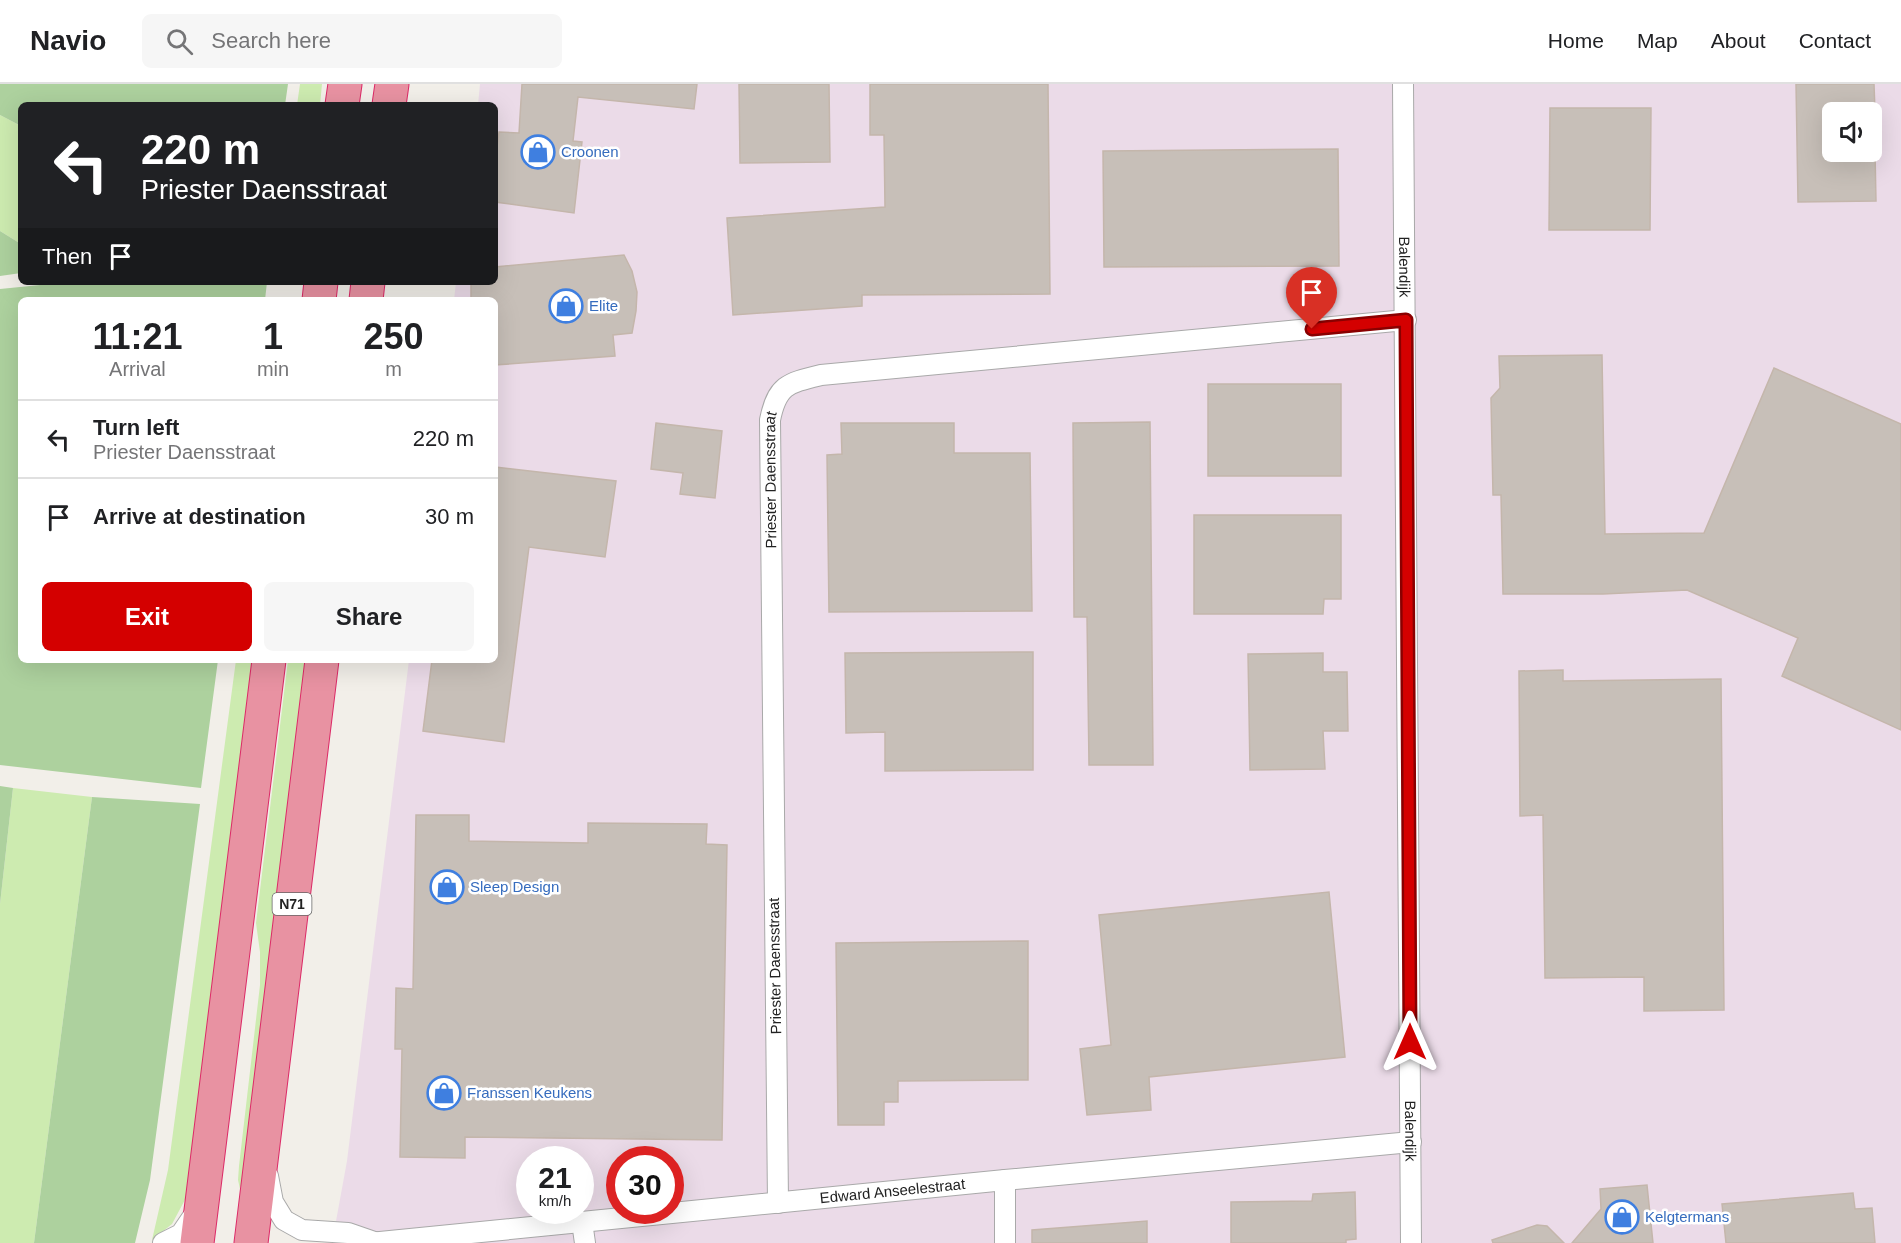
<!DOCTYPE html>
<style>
:root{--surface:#fff;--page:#f6f6f6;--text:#202124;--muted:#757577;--line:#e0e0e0;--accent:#d40000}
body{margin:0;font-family:Arial,sans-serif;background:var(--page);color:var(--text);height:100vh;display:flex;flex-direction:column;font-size:22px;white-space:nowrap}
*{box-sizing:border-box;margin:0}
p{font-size:20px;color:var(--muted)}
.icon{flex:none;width:33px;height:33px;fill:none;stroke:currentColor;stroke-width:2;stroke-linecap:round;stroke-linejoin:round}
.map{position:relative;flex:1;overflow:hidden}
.drawer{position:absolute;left:18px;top:213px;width:480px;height:366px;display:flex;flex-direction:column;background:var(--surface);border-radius:9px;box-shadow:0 6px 24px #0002}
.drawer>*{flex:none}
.guide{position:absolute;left:18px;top:18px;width:480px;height:183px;border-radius:9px;box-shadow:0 6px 24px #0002;background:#202124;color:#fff;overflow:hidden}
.tools{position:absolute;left:1822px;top:18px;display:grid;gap:12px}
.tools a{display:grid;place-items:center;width:60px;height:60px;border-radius:9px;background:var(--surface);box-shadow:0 6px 24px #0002;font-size:30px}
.speed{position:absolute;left:516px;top:1062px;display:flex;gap:12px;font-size:30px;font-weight:700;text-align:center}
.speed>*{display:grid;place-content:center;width:78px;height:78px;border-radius:50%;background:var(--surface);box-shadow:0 6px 24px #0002;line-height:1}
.speed small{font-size:15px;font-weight:400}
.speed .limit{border:9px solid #d22;background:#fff;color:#111}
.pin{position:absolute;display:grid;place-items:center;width:51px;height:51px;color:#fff;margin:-62px -26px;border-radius:50% 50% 50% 0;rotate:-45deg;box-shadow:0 0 6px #0007}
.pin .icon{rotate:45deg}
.me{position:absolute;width:66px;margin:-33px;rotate:0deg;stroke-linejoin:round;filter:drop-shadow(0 0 4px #0008)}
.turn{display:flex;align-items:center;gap:21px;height:126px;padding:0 24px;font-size:27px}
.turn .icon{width:78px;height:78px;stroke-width:2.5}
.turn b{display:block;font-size:42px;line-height:51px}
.then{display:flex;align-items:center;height:57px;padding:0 24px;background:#0003;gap:12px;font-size:22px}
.eta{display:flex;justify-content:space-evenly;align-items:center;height:102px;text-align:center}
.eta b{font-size:36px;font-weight:800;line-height:42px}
.button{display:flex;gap:12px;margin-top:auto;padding:12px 24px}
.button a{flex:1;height:69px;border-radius:9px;background:var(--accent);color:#fff;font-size:24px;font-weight:800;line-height:69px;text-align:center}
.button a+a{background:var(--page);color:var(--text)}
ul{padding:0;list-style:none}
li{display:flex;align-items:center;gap:18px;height:78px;padding:0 24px;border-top:2px solid var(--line)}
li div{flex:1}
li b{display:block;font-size:22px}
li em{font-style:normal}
header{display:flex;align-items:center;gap:36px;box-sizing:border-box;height:84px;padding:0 30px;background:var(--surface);border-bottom:2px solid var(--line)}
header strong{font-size:28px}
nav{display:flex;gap:33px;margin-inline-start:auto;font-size:21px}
.search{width:420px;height:54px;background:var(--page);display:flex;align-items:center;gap:15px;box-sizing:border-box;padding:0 21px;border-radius:9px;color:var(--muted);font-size:22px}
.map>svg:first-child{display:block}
</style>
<header>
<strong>Navio</strong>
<div class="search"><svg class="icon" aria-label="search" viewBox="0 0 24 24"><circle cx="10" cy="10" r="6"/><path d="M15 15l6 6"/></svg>Search here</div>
<nav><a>Home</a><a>Map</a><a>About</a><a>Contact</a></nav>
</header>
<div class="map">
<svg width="1901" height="1159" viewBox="0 0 1901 1159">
<rect width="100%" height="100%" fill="#f2efe9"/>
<!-- industrial -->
<path fill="#ebdbe8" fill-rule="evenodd" d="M 480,0 L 1901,0 L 1901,1159 L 332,1159 L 347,1077 L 409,576 L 495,576 L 495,216 L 454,216 L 456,198 L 495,198 L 495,21 L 478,21 ZM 1833,28 L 1872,28 L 1872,68 L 1833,68 ZM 530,1076 L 580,1076 L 580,1126 L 530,1126 ZM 620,1076 L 670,1076 L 670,1126 L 620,1126 Z"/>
<!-- grass -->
<path fill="#cdebb0" d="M 300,0 L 322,0 L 320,21 L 297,21 Z
M 0,31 L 21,42 L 21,160 L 0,147 Z
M 236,576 L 253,576 L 187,1112 L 172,1140 L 152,1156 L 168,1086 Z
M 288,576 L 309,576 L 244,1091 L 240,1105 L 238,1096 L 239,1082 L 260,901 L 260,868 L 256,839 Z
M 13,704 L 92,713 L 34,1159 L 0,1159 L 0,820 Z"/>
<!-- forest -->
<path fill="#add19e" d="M 0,0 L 288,0 L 285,21 L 21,21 L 21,42 L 0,31 Z
M 0,147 L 21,160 L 21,189 L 0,192 Z
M 70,198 L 267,198 L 265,216 L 21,216 L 21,576 L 218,576 L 201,704 L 0,681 L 0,205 Z
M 0,702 L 13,704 L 0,820 Z
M 92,713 L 200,720 L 150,1096 L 135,1159 L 34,1159 Z"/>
<!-- building -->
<path fill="#c7bfb8" stroke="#c4b6ab" stroke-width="1.5" d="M 522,0 L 697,0 L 694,25 L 578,13 L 573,57 L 582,58 L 574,129 L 495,118 L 495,78 L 499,48 L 519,49 Z
M 739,0 L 829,0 L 830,78 L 740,79 Z
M 870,0 L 1048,0 L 1050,210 L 862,211 L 862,222 L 733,231 L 727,134 L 885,123 L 884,51 L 870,51 Z
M 1796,0 L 1874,0 L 1875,28 L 1833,28 L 1833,68 L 1875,68 L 1876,117 L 1798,118 Z
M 1550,24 L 1651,24 L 1650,146 L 1549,146 Z
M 1338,65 L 1339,182 L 1104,183 L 1103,67 Z
M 624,171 L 632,187 L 637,208 L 636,227 L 632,249 L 613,251 L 615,272 L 495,281 L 495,216 L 471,216 L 471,198 L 495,198 L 495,183 Z
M 1602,271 L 1605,450 L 1704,449 L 1774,284 L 1901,340 L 1901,646 L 1782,592 L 1798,554 L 1687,506 L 1603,510 L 1503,510 L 1501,411 L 1493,411 L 1491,314 L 1500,304 L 1499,272 Z
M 1208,300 L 1341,300 L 1341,392 L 1208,392 Z
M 1150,338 L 1153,681 L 1089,681 L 1087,533 L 1074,533 L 1073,339 Z
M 656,339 L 722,347 L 715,414 L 680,410 L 683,389 L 651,385 Z
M 841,339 L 954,339 L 954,369 L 1030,369 L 1032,527 L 829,528 L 827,371 L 842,370 Z
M 495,383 L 616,397 L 605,473 L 529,463 L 504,658 L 423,647 L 432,576 L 495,576 Z
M 1194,431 L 1341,431 L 1341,515 L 1324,515 L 1323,530 L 1194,530 Z
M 1033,568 L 1033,686 L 885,687 L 885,648 L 846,649 L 845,569 Z
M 1323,569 L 1323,588 L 1347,588 L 1348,647 L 1323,647 L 1325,685 L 1250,686 L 1248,570 Z
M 1563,586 L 1563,597 L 1721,595 L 1724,926 L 1644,927 L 1644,893 L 1545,894 L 1543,731 L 1520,732 L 1519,587 Z
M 416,731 L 469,731 L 469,757 L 588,759 L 588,739 L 707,740 L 706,760 L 727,761 L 722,1056 L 465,1053 L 465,1074 L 400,1073 L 402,965 L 395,965 L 396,904 L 413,905 Z
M 1329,808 L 1345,973 L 1149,993 L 1151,1026 L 1087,1031 L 1080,965 L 1111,961 L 1099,831 Z
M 1028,857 L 1028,996 L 898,997 L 898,1018 L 884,1018 L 884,1041 L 838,1041 L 836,859 Z
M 1647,1101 L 1653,1159 L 1572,1159 L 1601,1125 L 1600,1105 Z
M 1355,1108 L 1356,1155 L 1346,1156 L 1346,1159 L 1231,1159 L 1231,1118 L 1312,1117 L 1313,1110 Z
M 1853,1109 L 1855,1125 L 1872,1124 L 1875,1159 L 1726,1159 L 1722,1120 Z
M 1147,1137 L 1147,1159 L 1032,1159 L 1032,1146 Z
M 1537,1141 L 1547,1142 L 1564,1159 L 1493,1159 L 1492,1156 Z"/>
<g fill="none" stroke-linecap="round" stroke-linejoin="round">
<!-- street casing -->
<g stroke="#a9a9a9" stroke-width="22">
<g id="street">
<path id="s1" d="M 1403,0 L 1411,1159"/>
<path d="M 268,1092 L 273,1118 L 284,1136 L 302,1146 L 348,1149 L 374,1158"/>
<path d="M 1005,1096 L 1005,1159"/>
<path id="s2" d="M 778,1119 L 770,336 C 777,301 788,299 821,291 L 1406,236"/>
<path d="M 582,1138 L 585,1159"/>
<path d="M 163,1159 L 181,1150 L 196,1128"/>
<path id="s3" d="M 370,1159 L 1005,1096 L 1411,1058"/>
</g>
</g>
<!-- highway casing -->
<g stroke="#dc2a67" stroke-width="35">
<path id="highway" d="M 342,21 L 345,0
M 389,21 L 392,0
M 319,216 L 321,198
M 366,216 L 368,198
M 197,1159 L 269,576
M 251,1159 L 322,576"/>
</g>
<!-- street -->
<use href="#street" stroke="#fff" stroke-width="20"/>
<!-- highway -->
<use href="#highway" stroke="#e892a2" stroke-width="33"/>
</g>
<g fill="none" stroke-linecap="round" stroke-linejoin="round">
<!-- route casing -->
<g stroke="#8a0000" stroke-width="15">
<path id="route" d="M 1312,245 L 1406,236 L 1410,958"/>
</g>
<!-- route -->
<use href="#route" stroke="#d40000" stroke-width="10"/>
</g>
<!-- icons -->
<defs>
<g id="shop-ring" transform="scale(1.725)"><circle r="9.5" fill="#fff" stroke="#3f7fe0" stroke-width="1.5"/><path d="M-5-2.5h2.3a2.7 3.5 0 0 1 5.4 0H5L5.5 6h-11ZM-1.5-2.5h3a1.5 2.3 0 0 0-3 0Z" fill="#3f7fe0"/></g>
</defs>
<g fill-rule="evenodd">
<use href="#shop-ring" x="538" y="68"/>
<use href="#shop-ring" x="566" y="222"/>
<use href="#shop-ring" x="447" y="803"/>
<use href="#shop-ring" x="444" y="1009"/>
<use href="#shop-ring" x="1622" y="1133"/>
</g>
<g text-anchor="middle" stroke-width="5" stroke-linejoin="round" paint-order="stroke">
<!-- shield labels -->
<rect fill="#fff" stroke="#646464" stroke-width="1.5" x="272.5" y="809" width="39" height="22" rx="4.5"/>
<g font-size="14" font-weight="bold" fill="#222">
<text x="292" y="825">N71</text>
</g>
<!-- shop labels -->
<g font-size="15" fill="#366cbe" stroke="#fff" text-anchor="start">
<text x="561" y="73">Croonen</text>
<text x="589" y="227">Elite</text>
<text x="470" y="808">Sleep Design</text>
<text x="467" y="1014">Franssen Keukens</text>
<text x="1645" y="1138">Kelgtermans</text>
</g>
<!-- street labels -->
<g font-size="15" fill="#222" stroke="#fff">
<text dy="5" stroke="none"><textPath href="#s1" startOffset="183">Balendijk</textPath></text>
<text dy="5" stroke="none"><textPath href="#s2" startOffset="723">Priester Daensstraat</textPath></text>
<text transform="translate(775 882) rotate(-91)" y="5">Priester Daensstraat</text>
<text dy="5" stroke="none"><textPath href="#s1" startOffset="1047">Balendijk</textPath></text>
<text dy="5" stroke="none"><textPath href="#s3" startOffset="525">Edward Anseelestraat</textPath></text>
</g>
</g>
</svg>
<div class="tools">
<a><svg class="icon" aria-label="sound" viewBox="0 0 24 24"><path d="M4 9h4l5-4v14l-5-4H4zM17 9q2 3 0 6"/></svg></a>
</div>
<div class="speed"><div>21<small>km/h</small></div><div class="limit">30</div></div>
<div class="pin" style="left:1312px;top:245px;background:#d93025"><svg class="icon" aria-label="arrive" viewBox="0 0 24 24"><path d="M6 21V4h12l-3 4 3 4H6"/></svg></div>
<svg class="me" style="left:1410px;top:958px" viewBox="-20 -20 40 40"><path d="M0-17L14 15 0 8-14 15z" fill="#d40000" stroke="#fff" stroke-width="4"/></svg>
<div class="guide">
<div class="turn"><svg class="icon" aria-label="left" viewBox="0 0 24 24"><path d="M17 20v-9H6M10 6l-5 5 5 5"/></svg><div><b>220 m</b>Priester Daensstraat</div></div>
<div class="then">Then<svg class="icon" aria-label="arrive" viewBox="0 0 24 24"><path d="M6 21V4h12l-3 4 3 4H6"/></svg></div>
</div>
<section class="drawer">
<div class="eta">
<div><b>11:21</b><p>Arrival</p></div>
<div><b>1</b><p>min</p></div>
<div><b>250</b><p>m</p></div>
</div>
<ul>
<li><svg class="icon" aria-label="left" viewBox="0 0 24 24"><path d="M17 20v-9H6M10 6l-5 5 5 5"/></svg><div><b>Turn left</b><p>Priester Daensstraat</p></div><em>220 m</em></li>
<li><svg class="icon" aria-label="arrive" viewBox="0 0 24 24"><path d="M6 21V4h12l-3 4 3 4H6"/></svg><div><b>Arrive at destination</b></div><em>30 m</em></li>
</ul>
<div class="button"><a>Exit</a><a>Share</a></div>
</section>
</div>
